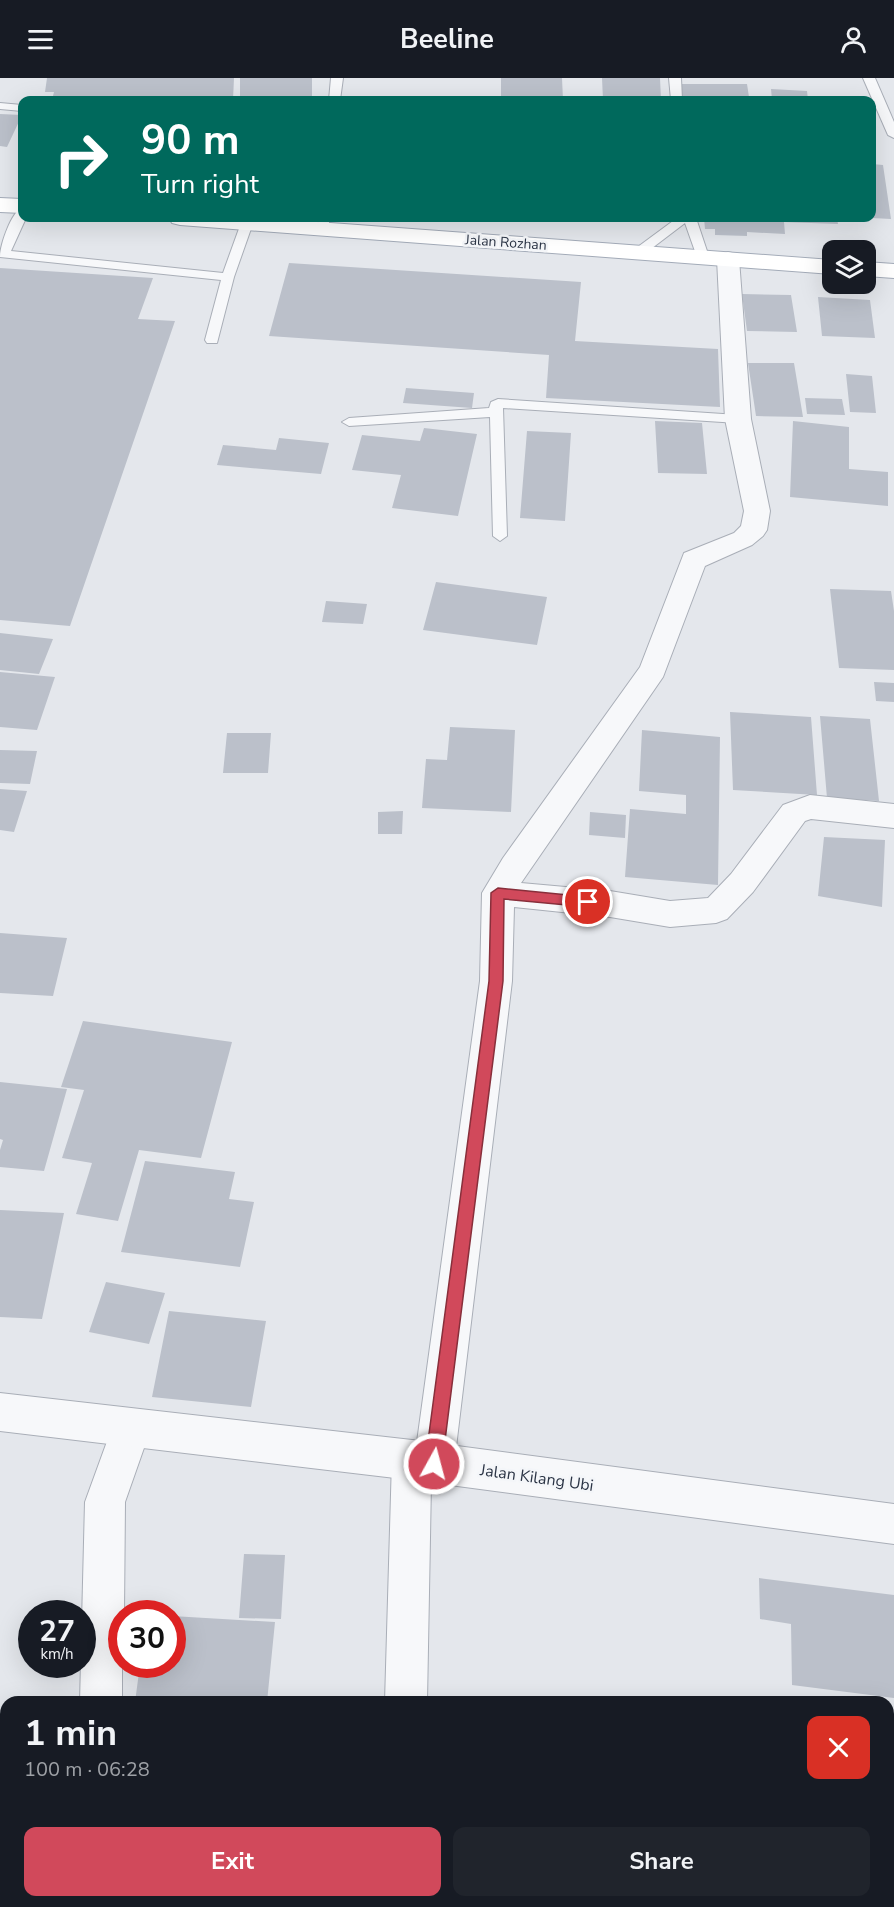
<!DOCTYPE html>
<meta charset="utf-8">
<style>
:root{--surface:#171b24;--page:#20242c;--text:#f1f3f6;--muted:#9ea1a6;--accent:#d1495b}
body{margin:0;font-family:"Nunito Sans",sans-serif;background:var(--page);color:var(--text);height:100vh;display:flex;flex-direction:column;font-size:22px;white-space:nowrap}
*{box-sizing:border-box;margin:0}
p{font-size:20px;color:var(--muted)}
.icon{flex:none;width:33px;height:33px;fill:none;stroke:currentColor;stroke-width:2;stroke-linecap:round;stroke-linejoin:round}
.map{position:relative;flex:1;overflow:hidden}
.panel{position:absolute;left:0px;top:1618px;width:894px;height:212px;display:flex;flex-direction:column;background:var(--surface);border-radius:18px 18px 0 0;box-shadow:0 6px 24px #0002}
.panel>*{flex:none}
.guide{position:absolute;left:18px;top:18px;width:858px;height:126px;border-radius:12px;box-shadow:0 6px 24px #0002;background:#00695c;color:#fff;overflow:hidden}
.tools{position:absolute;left:822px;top:162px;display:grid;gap:12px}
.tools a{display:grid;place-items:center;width:54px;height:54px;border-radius:12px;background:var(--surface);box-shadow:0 6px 24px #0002;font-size:30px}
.speed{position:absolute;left:18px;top:1522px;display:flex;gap:12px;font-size:30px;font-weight:700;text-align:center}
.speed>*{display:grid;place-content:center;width:78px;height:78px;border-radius:50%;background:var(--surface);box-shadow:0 6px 24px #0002;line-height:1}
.speed small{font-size:15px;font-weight:400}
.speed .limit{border:9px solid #d22;background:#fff;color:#111}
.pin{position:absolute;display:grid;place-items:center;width:51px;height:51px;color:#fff;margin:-26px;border:3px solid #fff;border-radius:50%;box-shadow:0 2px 6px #0007}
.me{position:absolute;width:66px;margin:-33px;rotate:7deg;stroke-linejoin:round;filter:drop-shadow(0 0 4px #0008)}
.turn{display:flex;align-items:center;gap:21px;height:126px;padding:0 24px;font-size:27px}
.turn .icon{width:78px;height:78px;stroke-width:2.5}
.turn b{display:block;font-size:42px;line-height:51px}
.round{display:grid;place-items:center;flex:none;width:63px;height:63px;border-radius:12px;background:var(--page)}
.head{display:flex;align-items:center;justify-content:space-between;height:102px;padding:0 24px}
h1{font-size:36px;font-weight:700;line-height:45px}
.primary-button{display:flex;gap:12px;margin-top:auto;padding:12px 24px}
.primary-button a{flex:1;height:69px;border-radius:12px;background:var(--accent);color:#fff;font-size:24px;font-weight:700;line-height:69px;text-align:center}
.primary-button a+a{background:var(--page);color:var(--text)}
header{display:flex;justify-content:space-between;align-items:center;height:78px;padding:0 24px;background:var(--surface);font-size:27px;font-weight:700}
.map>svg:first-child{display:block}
</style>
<header><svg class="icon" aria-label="menu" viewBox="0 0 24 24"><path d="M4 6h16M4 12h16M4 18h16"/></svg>Beeline<svg class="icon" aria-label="person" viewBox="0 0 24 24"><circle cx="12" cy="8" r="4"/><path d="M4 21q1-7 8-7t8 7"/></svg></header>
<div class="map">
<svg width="894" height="1829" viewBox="0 0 894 1829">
<rect width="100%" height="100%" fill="#e4e7ec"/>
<!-- building -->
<path fill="#bbc0ca" d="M 47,0 L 234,0 L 233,22 L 52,22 L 54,14 L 45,14 Z
M 240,0 L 312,0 L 312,22 L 240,22 Z
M 501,0 L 562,0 L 563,22 L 501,22 Z
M 602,0 L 660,0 L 661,22 L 603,22 Z
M 680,6 L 747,6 L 749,19 L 764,19 L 765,22 L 682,22 Z
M 771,11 L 807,13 L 808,22 L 772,22 Z
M 0,36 L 22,37 L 7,69 L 0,68 Z
M 872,86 L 883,87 L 891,141 L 872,140 Z
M 704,140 L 837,140 L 838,146 L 784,144 L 785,156 L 747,154 L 747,158 L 715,157 L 715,151 L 705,151 Z
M 289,185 L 581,204 L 575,263 L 718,271 L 720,329 L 546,320 L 549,277 L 269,258 Z
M 0,190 L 153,200 L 138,241 L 175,243 L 70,548 L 0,542 Z
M 742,216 L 791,217 L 797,254 L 747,253 Z
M 818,219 L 870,222 L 875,260 L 822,258 Z
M 748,285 L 794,285 L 803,339 L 756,338 Z
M 846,296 L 872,298 L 876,335 L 850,334 Z
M 406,310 L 474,315 L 472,330 L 403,325 Z
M 805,320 L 842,321 L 845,337 L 807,336 Z
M 655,343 L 702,345 L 707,396 L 658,395 Z
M 793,343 L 849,349 L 849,391 L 888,394 L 888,428 L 790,419 Z
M 424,350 L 477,356 L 458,438 L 392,430 L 401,397 L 352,392 L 362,357 L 420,363 Z
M 527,353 L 571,355 L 565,443 L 520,440 Z
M 279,360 L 329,365 L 321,396 L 217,387 L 223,367 L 276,372 Z
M 436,504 L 547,519 L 537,567 L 423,552 Z
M 830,511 L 891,513 L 894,533 L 894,592 L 839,590 Z
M 326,523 L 367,526 L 363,546 L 322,544 Z
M 0,555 L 53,561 L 39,596 L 0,592 Z
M 0,594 L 55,599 L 37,652 L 0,649 Z
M 874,604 L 894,605 L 894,624 L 876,623 Z
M 730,634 L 811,639 L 817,717 L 733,712 Z
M 820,638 L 870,641 L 879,723 L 827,720 Z
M 450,649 L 515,652 L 511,734 L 422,730 L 426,681 L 447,682 Z
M 642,652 L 720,659 L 718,807 L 625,799 L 630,731 L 686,736 L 686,717 L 639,713 Z
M 227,655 L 271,655 L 268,695 L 223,695 Z
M 0,672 L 37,673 L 30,706 L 0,705 Z
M 0,711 L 27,713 L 14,754 L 0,752 Z
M 403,733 L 402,756 L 378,756 L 378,734 Z
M 590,734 L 626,737 L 625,760 L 589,757 Z
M 824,759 L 885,762 L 882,829 L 818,818 Z
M 0,855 L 67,860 L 53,918 L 0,915 Z
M 83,943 L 232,964 L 201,1080 L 139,1072 L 118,1143 L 76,1136 L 92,1085 L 62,1080 L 84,1012 L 61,1009 Z
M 0,1004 L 67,1011 L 44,1093 L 0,1089 L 0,1072 L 3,1062 L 0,1061 Z
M 145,1083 L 235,1094 L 229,1121 L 254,1124 L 240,1189 L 121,1174 Z
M 0,1132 L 64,1135 L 42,1241 L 0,1239 Z
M 106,1204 L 165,1215 L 149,1266 L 89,1254 Z
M 169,1233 L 266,1243 L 251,1329 L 152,1319 Z
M 244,1476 L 285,1477 L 281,1541 L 239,1540 Z
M 759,1500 L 894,1517 L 894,1620 L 792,1607 L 791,1546 L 760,1541 Z
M 172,1538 L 275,1544 L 267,1624 L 135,1624 L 140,1587 L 172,1587 Z
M 894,1766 L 894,1829 L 763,1829 L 762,1824 L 888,1824 L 888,1767 Z
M 47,1824 L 141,1824 L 140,1829 L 45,1829 Z"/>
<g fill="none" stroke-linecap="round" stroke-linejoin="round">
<!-- service casing -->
<g stroke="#a9aeb7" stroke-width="2">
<path id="service" d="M 331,0 L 343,0 L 340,22 L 329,22 Z
M 669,0 L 681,0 L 682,22 L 671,22 Z
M 863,0 L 875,0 L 894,44 L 894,60 L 888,57 Z
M 0,25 L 22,27 L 22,33 L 0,31 Z
M 22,130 L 22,140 L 26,140 L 11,173 L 223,195 L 241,145 L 243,142 L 251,142 L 253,145 L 234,199 L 217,265 L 207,265 L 205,262 L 221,202 L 0,179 C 0,168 11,134 22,130 Z
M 318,140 L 330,140 L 327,153 L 319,153 Z
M 677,140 L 696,140 L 709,179 L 707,182 L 699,182 L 697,179 L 685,145 L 643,177 L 635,177 L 633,174 L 635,171 Z
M 498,321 L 738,337 L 745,341 L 738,345 L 503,330 L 507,458 L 500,463 L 493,458 L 490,339 L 349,348 L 342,344 L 349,340 L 489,330 L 491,324 Z"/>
</g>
<!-- minor casing -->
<g stroke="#a9aeb7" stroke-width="2">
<path id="minor" d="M 728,174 L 736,176 L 739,181 L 751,341 L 770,433 L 767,452 L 763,458 L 752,467 L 705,488 L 663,599 L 521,805 L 610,813 L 670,823 L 708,820 L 731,796 L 783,727 L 810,717 L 894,726 L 894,750 L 811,741 L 805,743 L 753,814 L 727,841 L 716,845 L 670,849 L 610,839 L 514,829 L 512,903 L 454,1386 L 448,1400 L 431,1405 L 427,1624 L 385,1624 L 392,1382 L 398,1368 L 412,1362 L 417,1364 L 480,903 L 482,815 L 503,780 L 640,589 L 684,475 L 734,455 L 741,448 L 744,433 L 725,341 L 717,181 L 720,176 Z
M 131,1331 L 145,1336 L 151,1350 L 125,1424 L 124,1536 L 122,1536 L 122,1624 L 80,1624 L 85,1424 L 117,1336 Z
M 360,1824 L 406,1824 L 405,1829 L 359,1829 Z"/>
</g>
<!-- tertiary casing -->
<g stroke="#a9aeb7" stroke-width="2">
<path id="tertiary" d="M 0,1315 L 412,1362 L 894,1426 L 894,1466 L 412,1402 L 0,1353 Z"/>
</g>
<!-- primary casing -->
<g stroke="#a3abb8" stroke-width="2">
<path id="primary" d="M 0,120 L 22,121 L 22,135 L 0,134 Z
M 169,140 L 263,140 L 832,182 L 832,196 L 180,147 L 172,145 Z
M 866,184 L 894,186 L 894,200 L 866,198 Z"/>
</g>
<!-- service -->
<use href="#service" fill="#f7f8fa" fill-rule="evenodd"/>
<!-- minor -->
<use href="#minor" fill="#f7f8fa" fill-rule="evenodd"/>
<!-- tertiary -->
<use href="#tertiary" fill="#f7f8fa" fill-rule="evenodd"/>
<!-- primary -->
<use href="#primary" fill="#fff" fill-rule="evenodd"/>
</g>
<!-- route -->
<path fill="#d1495b" stroke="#882f3b" stroke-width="1.5" d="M 498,810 L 588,819 L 594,824 L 588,829 L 504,821 L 503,903 L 442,1386 L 439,1392 L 434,1394 L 428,1392 L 425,1386 L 489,903 L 491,815 Z"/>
<g text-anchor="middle" stroke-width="5" stroke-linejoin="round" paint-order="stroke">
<!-- far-street labels -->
<g font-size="14" fill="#2b3445" stroke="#f4f6f9">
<text transform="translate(506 164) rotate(4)" y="5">Jalan Rozhan</text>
</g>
<!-- street labels -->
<g font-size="16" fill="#2b3445" stroke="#f4f6f9">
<text transform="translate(537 1399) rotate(8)" y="6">Jalan Kilang Ubi</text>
</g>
</g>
</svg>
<div class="tools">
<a><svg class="icon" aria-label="layers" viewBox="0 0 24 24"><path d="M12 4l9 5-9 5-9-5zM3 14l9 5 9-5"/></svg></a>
</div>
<div class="speed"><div>27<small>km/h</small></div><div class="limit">30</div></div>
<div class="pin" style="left:588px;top:824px;background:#d93025"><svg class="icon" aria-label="arrive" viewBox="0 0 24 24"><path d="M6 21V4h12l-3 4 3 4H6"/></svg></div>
<svg class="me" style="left:434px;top:1386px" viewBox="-20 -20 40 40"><circle r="17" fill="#d1495b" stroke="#fff" stroke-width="3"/><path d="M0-11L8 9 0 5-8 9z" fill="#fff"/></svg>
<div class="guide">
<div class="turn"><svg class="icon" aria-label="right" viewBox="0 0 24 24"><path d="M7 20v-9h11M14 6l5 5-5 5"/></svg><div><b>90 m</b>Turn right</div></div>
</div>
<section class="panel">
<div class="head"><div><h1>1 min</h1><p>100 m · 06:28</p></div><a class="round" style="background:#d93025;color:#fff"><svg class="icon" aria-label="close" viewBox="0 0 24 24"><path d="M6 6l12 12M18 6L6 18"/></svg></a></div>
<div class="primary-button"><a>Exit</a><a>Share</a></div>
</section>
</div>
